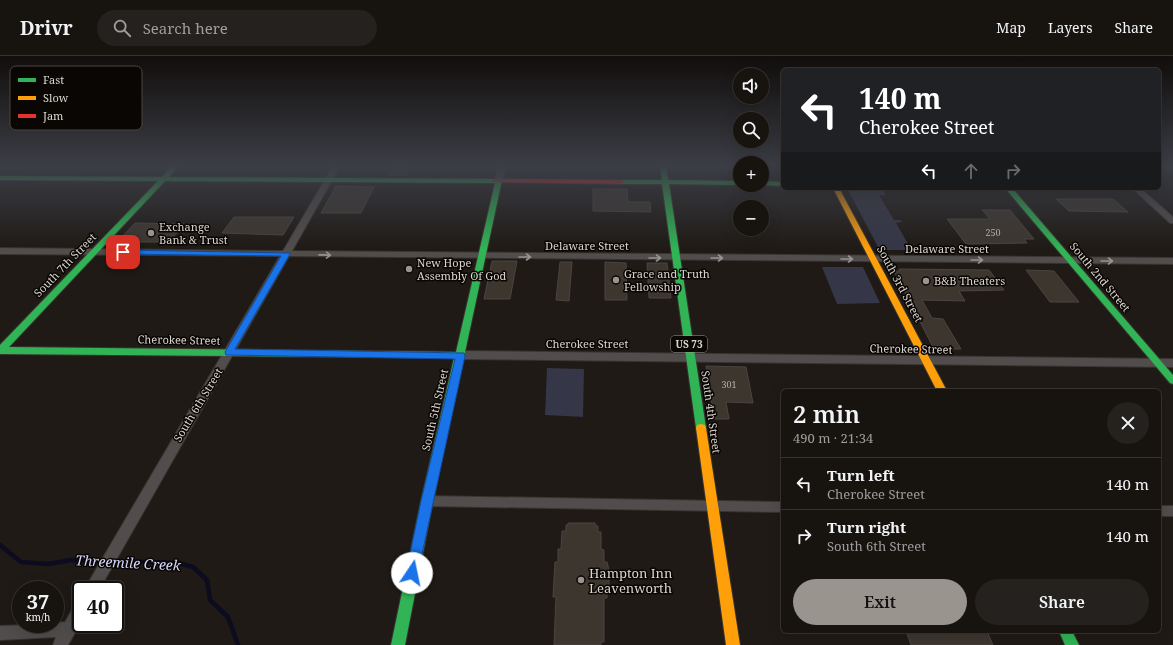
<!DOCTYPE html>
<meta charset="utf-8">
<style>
:root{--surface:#171410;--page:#24211e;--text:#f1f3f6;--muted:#9e9e9f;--line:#363330;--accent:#9a948f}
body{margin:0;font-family:"Noto Serif",serif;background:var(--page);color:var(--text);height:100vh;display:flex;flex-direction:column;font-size:15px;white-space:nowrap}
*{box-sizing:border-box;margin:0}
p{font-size:13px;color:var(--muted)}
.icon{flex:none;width:22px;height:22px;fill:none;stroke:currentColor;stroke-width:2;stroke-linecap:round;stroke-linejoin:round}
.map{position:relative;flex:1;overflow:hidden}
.panel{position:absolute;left:781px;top:333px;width:380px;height:244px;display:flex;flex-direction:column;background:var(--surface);border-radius:6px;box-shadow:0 4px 16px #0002,0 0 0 1px var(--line)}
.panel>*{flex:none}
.top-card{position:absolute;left:781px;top:12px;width:380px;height:122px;border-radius:6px;box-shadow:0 4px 16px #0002,0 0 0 1px var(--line);background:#202124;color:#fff;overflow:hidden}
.tools{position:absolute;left:733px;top:12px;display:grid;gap:8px}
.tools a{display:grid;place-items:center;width:36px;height:36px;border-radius:50%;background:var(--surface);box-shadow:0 4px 16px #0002,0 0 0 1px var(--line);font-size:20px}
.speed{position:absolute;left:12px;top:525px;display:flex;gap:8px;font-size:20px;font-weight:700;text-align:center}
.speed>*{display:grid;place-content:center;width:52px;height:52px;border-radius:50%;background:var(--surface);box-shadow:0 4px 16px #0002,0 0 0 1px var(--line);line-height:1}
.speed small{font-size:10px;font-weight:400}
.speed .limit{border:2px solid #111;border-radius:6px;background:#fff;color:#111}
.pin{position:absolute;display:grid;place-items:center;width:34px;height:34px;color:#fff;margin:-17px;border-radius:8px;box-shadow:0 2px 6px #0006}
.me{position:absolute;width:44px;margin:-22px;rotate:11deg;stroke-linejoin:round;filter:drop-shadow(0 0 3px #0008)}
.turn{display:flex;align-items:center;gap:14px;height:84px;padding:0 12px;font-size:18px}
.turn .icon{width:52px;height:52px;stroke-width:2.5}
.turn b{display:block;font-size:28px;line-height:34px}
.lanes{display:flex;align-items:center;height:38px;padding:0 12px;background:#0003;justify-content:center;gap:20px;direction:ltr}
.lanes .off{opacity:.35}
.round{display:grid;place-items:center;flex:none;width:42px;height:42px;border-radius:21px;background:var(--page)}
.head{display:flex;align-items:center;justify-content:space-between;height:68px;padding:0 12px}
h1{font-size:24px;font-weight:600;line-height:30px}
.action{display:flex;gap:8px;margin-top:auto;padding:8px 12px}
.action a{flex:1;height:46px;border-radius:24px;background:var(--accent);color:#111;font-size:16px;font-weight:600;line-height:46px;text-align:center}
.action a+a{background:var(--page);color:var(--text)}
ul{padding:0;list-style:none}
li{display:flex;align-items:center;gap:12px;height:52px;padding:0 12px;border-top:1px solid var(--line)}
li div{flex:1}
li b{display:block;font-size:15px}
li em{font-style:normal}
header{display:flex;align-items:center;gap:24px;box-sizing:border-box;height:56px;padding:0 20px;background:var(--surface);border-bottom:1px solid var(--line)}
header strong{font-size:19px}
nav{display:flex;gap:22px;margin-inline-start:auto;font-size:14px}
.search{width:280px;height:36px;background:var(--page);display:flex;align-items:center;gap:10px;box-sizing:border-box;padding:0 14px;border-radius:22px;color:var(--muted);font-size:15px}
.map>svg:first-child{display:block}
</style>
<header>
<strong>Drivr</strong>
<div class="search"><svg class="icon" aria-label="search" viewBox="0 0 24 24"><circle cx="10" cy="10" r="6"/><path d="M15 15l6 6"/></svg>Search here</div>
<nav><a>Map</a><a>Layers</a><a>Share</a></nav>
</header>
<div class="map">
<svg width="1173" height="589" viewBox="0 0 1173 589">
<rect width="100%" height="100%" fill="#1f1a15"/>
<!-- green -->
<path fill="#353647" d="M 848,134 L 883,135 L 886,139 L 879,139 L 894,164 L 901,164 L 902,166 L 896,167 L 911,193 L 938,193 L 937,189 L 938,189 L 946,194 L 885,194 L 884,191 L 879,191 L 879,193 Z
M 822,211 L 863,211 L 880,247 L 837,248 Z
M 547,312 L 584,313 L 583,361 L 545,359 Z"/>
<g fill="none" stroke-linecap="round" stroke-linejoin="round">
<!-- stream -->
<path stroke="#0c0b1f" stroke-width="4.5" d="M 0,489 L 21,506 L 48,508 L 71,504 L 104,505
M 113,505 L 178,507 L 193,511 L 207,524 L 210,544 L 228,561 L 238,589"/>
</g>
<!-- building -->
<path fill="#3c362f" stroke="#4a4541" d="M 392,110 L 410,110 L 406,119 L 388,119 Z
M 336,130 L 374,131 L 361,157 L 321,157 Z
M 593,133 L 627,133 L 628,146 L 650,146 L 651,156 L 593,155 Z
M 1056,143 L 1113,143 L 1128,156 L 1069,155 Z
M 982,154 L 1010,154 L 1034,183 L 1024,183 L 1027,187 L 966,188 L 947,163 L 990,163 Z
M 234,161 L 294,161 L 283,179 L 222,177 Z
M 135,167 L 184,168 L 169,186 L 117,186 Z
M 492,205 L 517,205 L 510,243 L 484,243 Z
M 560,206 L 572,206 L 569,245 L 556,244 Z
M 605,206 L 626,207 L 627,244 L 605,244 Z
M 647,207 L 667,207 L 671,242 L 649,242 Z
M 899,213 L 989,214 L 1004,234 L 959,235 L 965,245 L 922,244 L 932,262 L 943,263 L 961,293 L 934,293 L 894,215 L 900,215 Z
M 1026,214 L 1054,215 L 1079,246 L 1050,246 Z
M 706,310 L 746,311 L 753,347 L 726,346 L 729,363 L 714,363 Z
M 568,467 L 595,467 L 596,470 L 598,470 L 598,476 L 601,476 L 601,493 L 604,494 L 604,506 L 607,506 L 609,514 L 609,534 L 607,534 L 607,542 L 604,542 L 604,586 L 601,586 L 601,589 L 554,589 L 556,541 L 553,541 L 555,506 L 558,506 L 558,493 L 561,493 L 562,475 L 566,475 L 566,469 L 568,469 Z
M 906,575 L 987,575 L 993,589 L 911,589 Z"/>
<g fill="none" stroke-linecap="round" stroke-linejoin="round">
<!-- street casing -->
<g stroke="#393430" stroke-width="2">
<path id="street" d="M 333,110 L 340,110 L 292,195 L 1173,202 L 1173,208 L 289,200 L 99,534 L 84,534 L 280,200 L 0,198 L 0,192 L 283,195 Z
M 498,110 L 506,110 L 503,124 L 499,126 L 495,124 Z
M 1132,132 L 1140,132 L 1173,161 L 1173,167 L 1170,167 Z
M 460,295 L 1173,303 L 1173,311 L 460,303 L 455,299 Z
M 427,440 L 783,446 L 783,456 L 427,450 L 423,449 L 421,445 L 423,441 Z
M 1159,450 L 1173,450 L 1173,460 L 1159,460 Z
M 81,545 L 81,566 L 68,589 L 53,589 L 56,581 L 0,584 L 0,570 L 55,568 L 55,567 L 65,566 L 76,547 Z"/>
</g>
<!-- fast casing -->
<g stroke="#393430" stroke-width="2">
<path id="fast" d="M 172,110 L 179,110 L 169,121 L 496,123 L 499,122 L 502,124 L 433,445 L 405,589 L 391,589 L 421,445 L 454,302 L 0,298 L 0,289 L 158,125 L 0,124 L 0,120 L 162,121 ZM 165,125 L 495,127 L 456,296 L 9,291 Z
M 660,110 L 666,110 L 668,124 L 740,125 L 740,129 L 669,128 L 706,372 L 705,375 L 701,376 L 697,375 L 696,372 L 662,128 L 621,128 L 618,126 L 621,124 L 662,124 Z
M 762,125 L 783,126 L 783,130 L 762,129 Z
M 1005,132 L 1012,132 L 1173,319 L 1173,328 L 1170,327 Z
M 1059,575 L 1072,575 L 1079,589 L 1065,589 Z"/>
</g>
<!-- slow casing -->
<g stroke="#393430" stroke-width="2">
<path id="slow" d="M 833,132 L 839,132 L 947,335 L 937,335 Z
M 701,368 L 705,369 L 706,372 L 740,589 L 726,589 L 696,372 L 697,369 Z"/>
</g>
<!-- jam casing -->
<g stroke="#393430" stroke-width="2">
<path id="jam" d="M 495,123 L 621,124 L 624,126 L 621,128 L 493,126 L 492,125 Z"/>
</g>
<!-- street -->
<use href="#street" fill="#504d4c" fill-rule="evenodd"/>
<!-- fast -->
<use href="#fast" fill="#30b455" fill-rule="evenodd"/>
<!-- slow -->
<use href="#slow" fill="#ff9f0a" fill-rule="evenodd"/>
<!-- jam -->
<use href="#jam" fill="#e5322d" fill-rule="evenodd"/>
</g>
<!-- one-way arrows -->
<defs><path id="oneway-shaft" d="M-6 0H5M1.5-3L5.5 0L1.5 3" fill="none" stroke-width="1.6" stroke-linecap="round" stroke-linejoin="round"/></defs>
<g stroke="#96928e">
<use href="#oneway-shaft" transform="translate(325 199) rotate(1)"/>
<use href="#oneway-shaft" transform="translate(525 201)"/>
<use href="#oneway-shaft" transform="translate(655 202)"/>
<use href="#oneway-shaft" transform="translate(717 202)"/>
<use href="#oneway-shaft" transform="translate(847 203)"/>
<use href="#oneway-shaft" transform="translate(977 204)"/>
<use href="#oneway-shaft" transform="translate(1107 205)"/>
</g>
<!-- sky -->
<linearGradient id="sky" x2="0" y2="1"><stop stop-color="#110e0c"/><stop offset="0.57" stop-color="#3c3e46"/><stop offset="1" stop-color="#3c3e46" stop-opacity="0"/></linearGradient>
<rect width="1173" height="193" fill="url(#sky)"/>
<!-- route -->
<path fill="#1a73e8" stroke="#114b97" d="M 123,194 L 289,197 L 290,198 L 235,293 L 464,297 L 465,300 L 417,521 L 412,523 L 408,521 L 406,517 L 421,445 L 455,303 L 226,299 L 225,296 L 281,200 L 120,198 L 120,195 Z"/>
<!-- markers -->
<g fill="#9a948f" stroke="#090604" stroke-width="1.5">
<circle cx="151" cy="177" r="4"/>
<circle cx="409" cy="213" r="4"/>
<circle cx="616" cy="224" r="4"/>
<circle cx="926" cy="225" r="4"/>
<circle cx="581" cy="524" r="4"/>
</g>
<g text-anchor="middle" stroke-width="3" stroke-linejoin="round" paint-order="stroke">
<!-- number labels -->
<g font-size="9" fill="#b4aea8">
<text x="993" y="180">250</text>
<text x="729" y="332">301</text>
</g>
<!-- shield labels -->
<rect fill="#090604" stroke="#9d9893" stroke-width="1" x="671" y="280" width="36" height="16" rx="3"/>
<g font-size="10" font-weight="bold" fill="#dcd6d0">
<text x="689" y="292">US 73</text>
</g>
<!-- poi labels -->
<g font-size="11" fill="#dcd6d0" stroke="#090604" text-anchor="start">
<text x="159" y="175">Exchange<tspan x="159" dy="13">Bank &amp; Trust</tspan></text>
<text x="417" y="211">New Hope<tspan x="417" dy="13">Assembly Of God</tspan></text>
<text x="624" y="222">Grace and Truth<tspan x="624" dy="13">Fellowship</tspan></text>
<text x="934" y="229">B&amp;B Theaters</text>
</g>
<!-- street labels -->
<g font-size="11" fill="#dcd6d0" stroke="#090604">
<text x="587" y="194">Delaware Street</text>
<text x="947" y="197">Delaware Street</text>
<text transform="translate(65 209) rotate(-46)" y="4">South 7th Street</text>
<text transform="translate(1100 221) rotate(50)" y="4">South 2nd Street</text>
<text transform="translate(900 228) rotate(62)" y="4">South 3rd Street</text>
<text transform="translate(179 284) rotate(1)" y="4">Cherokee Street</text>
<text x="587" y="292">Cherokee Street</text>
<text transform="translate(911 293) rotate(1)" y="4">Cherokee Street</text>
<text transform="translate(198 349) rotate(-59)" y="4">South 6th Street</text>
<text transform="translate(435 354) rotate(-77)" y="4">South 5th Street</text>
<text transform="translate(711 356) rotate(82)" y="4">South 4th Street</text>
</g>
<!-- near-poi labels -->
<g font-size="13" fill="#dcd6d0" stroke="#090604" text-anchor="start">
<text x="589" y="522">Hampton Inn<tspan x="589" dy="15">Leavenworth</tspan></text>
</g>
<!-- near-water labels -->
<g font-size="14" font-style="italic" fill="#d4d7f9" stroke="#090604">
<text transform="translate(128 507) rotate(3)" y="5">Threemile Creek</text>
</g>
</g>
<!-- legend -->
<rect x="10" y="10" width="132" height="64" rx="6" fill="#090604" stroke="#484441" stroke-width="1"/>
<rect x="18" y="22" width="18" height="4" fill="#30b455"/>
<rect x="18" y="40" width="18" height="4" fill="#ff9f0a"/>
<rect x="18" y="58" width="18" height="4" fill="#e5322d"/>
<g font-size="11" fill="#dcd6d0">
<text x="43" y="28">Fast</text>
<text x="43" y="46">Slow</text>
<text x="43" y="64">Jam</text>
</g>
</svg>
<div class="tools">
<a><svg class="icon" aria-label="sound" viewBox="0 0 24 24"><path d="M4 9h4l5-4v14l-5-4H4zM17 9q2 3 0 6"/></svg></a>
<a><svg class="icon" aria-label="search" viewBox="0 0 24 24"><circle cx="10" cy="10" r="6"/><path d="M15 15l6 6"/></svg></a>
<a>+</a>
<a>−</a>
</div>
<div class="speed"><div>37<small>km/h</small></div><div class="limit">40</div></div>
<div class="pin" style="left:123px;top:196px;background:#d93025"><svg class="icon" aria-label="arrive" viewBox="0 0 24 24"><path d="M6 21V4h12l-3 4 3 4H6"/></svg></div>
<svg class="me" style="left:412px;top:517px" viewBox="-20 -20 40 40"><circle r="19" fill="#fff"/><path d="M0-13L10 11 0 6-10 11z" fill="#1a73e8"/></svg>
<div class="top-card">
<div class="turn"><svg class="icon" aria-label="left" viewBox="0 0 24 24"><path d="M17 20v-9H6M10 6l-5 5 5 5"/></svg><div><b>140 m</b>Cherokee Street</div></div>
<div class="lanes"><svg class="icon" aria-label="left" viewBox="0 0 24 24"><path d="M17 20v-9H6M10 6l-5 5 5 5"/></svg><svg class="icon off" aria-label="ahead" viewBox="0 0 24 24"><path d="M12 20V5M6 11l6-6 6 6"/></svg><svg class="icon off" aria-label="right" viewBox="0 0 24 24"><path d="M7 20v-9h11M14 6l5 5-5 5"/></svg></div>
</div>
<section class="panel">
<div class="head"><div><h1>2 min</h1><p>490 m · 21:34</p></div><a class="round"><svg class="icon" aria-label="close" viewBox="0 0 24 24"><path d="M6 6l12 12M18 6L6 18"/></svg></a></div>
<ul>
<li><svg class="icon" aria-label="left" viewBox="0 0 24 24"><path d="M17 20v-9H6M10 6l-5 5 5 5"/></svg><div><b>Turn left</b><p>Cherokee Street</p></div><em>140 m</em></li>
<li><svg class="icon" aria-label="right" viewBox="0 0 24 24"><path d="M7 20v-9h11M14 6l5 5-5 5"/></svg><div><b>Turn right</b><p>South 6th Street</p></div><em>140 m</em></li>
</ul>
<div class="action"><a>Exit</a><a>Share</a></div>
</section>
</div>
